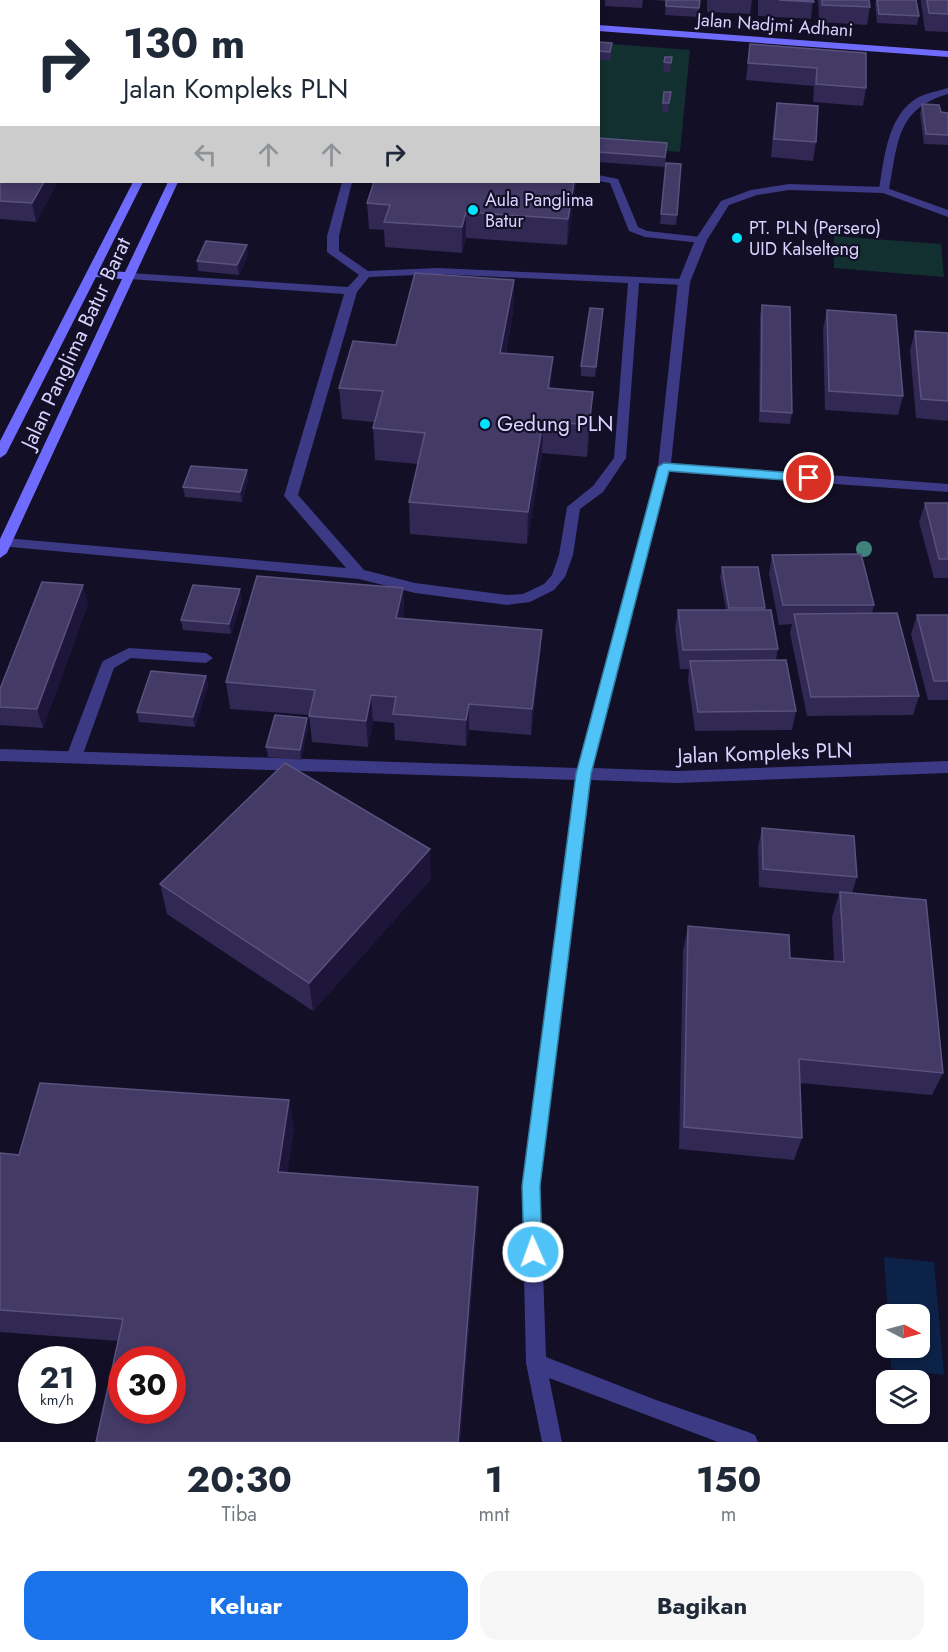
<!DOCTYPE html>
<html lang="id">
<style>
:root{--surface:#fff;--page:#f6f6f7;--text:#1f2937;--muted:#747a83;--accent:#1a73e8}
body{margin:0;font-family:Jost,sans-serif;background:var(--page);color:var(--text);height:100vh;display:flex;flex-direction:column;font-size:22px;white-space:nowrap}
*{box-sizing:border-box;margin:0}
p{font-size:20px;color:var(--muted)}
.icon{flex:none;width:33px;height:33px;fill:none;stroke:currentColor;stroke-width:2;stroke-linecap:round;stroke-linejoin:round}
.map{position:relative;height:1442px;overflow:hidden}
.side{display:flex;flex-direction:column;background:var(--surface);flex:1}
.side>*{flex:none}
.banner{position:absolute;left:0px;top:0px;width:600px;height:183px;box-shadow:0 3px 9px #0003;background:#fff;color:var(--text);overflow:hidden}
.needle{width:39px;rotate:96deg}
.tools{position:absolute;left:876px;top:1304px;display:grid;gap:12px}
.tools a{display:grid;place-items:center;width:54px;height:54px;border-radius:12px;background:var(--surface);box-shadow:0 3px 9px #0003;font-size:30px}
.speed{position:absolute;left:18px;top:1346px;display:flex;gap:12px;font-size:30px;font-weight:700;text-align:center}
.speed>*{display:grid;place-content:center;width:78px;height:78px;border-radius:50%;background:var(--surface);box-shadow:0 3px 9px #0003;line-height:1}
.speed small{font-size:15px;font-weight:400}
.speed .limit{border:9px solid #d22;background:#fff;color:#111}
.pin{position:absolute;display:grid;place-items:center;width:51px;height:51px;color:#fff;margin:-26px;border:3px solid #fff;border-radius:50%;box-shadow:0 2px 6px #0007}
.me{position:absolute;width:66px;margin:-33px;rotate:358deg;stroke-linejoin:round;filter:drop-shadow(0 0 4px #0008)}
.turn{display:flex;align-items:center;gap:21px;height:126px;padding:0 24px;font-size:27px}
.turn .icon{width:78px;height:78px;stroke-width:2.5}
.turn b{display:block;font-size:42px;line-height:51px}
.lanes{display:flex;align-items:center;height:57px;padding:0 24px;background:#0003;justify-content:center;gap:30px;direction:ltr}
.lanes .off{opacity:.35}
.eta{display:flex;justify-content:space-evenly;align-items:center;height:102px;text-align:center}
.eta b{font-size:36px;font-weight:700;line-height:42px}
.button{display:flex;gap:12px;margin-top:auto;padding:12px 24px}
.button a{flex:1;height:69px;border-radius:18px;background:var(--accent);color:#fff;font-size:24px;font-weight:700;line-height:69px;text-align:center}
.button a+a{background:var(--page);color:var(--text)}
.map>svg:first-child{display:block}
</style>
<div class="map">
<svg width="948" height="1442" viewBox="0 0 948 1442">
<rect width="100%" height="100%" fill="#130f26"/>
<!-- green -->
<path fill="#12302f" d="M 599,43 L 690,50 L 680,152 L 599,146 Z
M 834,236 L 941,244 L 944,277 L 834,268 Z"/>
<!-- water -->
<path fill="#0c2248" d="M 884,1257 L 934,1262 L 944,1375 L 891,1369 L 890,1347 L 920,1347 L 920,1314 L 888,1314 Z"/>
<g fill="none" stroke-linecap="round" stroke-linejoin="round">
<!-- lane -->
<path fill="#3d3a85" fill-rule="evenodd" d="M 948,88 L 948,94 C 896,109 898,143 889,190 L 888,192 L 880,192 L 879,190 C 884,160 887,116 917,98 C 926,93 938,91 948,88 Z
M 598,175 L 618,179 L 638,227 L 647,231 L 701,237 L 707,240 L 701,243 L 645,237 L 629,231 L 610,183 L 598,181 Z
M 342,182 L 352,182 L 339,236 L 339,251 L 368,271 L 438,268 L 684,279 L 690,282 L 684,285 L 639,283 L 626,458 L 603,492 L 580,509 L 573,555 L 565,577 L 554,590 L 530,602 L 507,605 L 415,593 L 359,579 L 0,546 L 0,540 L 5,538 L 346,568 L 284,496 L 344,294 L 129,279 L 123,276 L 129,273 L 348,287 L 359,275 L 327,252 L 327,236 ZM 438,274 L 628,283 L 614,458 L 593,486 L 567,507 L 559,555 L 552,575 L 544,584 L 523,594 L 507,595 L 415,583 L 364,570 L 298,495 L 357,292 L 369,277 Z
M 129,648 L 206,653 L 213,658 L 206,663 L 131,658 L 114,668 L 82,757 L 79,761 L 69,761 L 66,757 L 101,665 L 103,661 Z
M 536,1353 L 543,1356 L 546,1363 L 562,1442 L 542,1442 L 526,1363 L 529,1356 Z"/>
<!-- street -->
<path fill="#3d3a85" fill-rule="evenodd" d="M 789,184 L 884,187 L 948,210 L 948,217 L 883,193 L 789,190 L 757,195 L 729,205 L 707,240 L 690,282 L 671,463 L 948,484 L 948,492 L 669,472 L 593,768 L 677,771 L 948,761 L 948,773 L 677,783 L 591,780 L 540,1186 L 546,1357 L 656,1400 L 748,1432 L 755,1435 L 758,1442 L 718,1442 L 536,1373 L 529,1370 L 526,1363 L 522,1186 L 576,780 L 0,761 L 0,749 L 578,768 L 658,467 L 678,282 L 695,240 L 721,201 L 751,190 Z"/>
<!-- secondary -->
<path fill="#6f6bff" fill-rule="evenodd" d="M 223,0 L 233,0 L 223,2 Z
M 252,0 L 273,0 L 274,2 L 253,2 Z
M 598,25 L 948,51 L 948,57 L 598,31 Z
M 133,182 L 143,182 L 99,270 L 125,272 L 168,182 L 178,182 L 7,553 L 0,558 L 0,539 L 122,279 L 96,277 L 6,454 L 0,458 L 0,441 Z"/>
</g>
<!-- trees -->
<circle fill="#3d827b" cx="864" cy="549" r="8"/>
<!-- wall -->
<path fill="#312854" d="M 605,0 L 643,0 L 642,8 L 605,6 Z
M 652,0 L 700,0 L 698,17 L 665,15 L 666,1 Z
M 707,0 L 752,0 L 750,14 L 707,12 Z
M 758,0 L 813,0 L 811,19 L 758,16 Z
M 818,0 L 869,0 L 870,7 L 867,25 L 819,22 Z
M 876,0 L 916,0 L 919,16 L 917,25 L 877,23 L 875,4 Z
M 921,0 L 948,0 L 948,32 L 925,31 L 921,3 Z
M 598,42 L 612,43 L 610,61 L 598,60 Z
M 750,44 L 866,53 L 866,88 L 863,106 L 813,102 L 814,86 L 746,80 Z
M 665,57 L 672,57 L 670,72 L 663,72 Z
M 671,92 L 668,113 L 662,112 L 663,103 Z
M 777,103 L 816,142 L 813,161 L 771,157 L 774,121 Z
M 922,104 L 941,112 L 948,113 L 948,145 L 924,144 L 920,114 Z
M 598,138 L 667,143 L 665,167 L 598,162 Z
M 0,163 L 2,182 L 55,182 L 56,185 L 36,222 L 0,219 Z
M 666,163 L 677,215 L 676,225 L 660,224 Z
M 374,182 L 576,182 L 575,191 L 567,245 L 466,238 L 462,253 L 385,247 L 384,230 L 369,229 L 367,203 Z
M 248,255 L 239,275 L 198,271 L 197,261 Z
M 514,280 L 513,312 L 506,353 L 551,389 L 593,392 L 587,457 L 542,453 L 527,544 L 410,534 L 409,502 L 418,464 L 375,460 L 373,428 L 374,422 L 342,419 L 339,388 Z
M 762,305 L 792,413 L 790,424 L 759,422 L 760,315 Z
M 827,310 L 903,396 L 898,415 L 825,410 L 823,329 Z
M 602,319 L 595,377 L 581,376 L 581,366 Z
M 915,331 L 948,333 L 948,421 L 916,418 L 910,350 Z
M 247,470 L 248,480 L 242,502 L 185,497 L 183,487 Z
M 925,503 L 948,503 L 948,578 L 934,578 L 919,522 Z
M 772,555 L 874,605 L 872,613 L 919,696 L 913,715 L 807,716 L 790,633 L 792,624 L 779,625 L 769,574 Z
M 722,567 L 765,608 L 778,649 L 776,660 L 796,711 L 792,730 L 695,731 L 688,680 L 689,669 L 680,669 L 675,629 L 678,610 L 726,610 L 720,577 Z
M 403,588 L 404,615 L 403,619 L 542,630 L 540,656 L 531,735 L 469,730 L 466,746 L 395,740 L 394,723 L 373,721 L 368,747 L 312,742 L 309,715 L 230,709 L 226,682 Z
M 242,600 L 231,634 L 183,630 L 181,620 Z
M 88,604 L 43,728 L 0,725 L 0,689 Z
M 917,615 L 948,615 L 948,700 L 928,700 L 911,634 Z
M 206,676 L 208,686 L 195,727 L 139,722 L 137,712 Z
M 307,718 L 308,728 L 301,760 L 268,757 L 266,747 Z
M 762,828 L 857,877 L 852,893 L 943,1073 L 932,1095 L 800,1083 L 802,1138 L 794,1160 L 679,1149 L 683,951 L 688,926 L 790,958 L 834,962 L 832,917 L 839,894 L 759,887 L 758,847 Z
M 431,879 L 313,1011 L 167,914 L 160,884 Z
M 294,1127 L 287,1173 L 478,1187 L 478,1213 L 460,1442 L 96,1442 L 118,1341 L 0,1332 L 0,1153 L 19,1155 Z"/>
<!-- shaded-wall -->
<path fill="#1d163a" d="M 44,182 L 55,182 L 56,185 L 36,222 L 32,203 Z
M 574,182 L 576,182 L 575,191 L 567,245 L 568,219 Z
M 466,212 L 466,238 L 462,253 L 462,227 Z
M 247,245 L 248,255 L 239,275 L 237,265 Z
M 514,280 L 513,312 L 500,384 L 500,353 Z
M 553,357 L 551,388 L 546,420 L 548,388 Z
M 593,392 L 590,424 L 587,457 L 589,425 Z
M 543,421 L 542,453 L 527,544 L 528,512 Z
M 247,470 L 248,480 L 242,502 L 240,492 Z
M 83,585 L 88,604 L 43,728 L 37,709 Z
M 403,588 L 404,615 L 398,644 L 396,618 Z
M 240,589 L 242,600 L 231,634 L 229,624 Z
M 542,630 L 540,656 L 531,735 L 532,709 Z
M 206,676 L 208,686 L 195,727 L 193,717 Z
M 371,695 L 373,721 L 368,747 L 366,721 Z
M 469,704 L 469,730 L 466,746 L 466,720 Z
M 307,718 L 308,728 L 301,760 L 300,750 Z
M 430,849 L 431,879 L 313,1011 L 309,983 Z
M 289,1100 L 294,1127 L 284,1198 L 278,1172 Z
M 478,1187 L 478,1213 L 460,1442 L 458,1442 Z"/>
<!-- building -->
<path fill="#433a66" stroke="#5a527e" stroke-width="1.5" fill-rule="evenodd" d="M 666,0 L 700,0 L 699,8 L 666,6 Z
M 779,0 L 813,0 L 814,2 Z
M 822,0 L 869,0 L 870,7 L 822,5 Z
M 877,0 L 916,0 L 919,16 L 879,14 Z
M 927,0 L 948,0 L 948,14 L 929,13 Z
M 598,42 L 612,43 L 610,52 L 598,51 Z
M 750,44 L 866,53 L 866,88 L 816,84 L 817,68 L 748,63 Z
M 665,57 L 672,57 L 671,63 L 664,62 Z
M 664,92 L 671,92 L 669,103 L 663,103 Z
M 777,103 L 818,106 L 816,142 L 774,139 Z
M 922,104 L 939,105 L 941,112 L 948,113 L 948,135 L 926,134 Z
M 598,138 L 667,143 L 665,157 L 598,152 Z
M 0,163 L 2,163 L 2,182 L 44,182 L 32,203 L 0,201 Z
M 666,163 L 681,164 L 677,215 L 661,214 Z
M 374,182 L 574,182 L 568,219 L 466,212 L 462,227 L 384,222 L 390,205 L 367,203 Z
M 206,241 L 247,245 L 237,265 L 197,261 Z
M 415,273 L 514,280 L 500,353 L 553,357 L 548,388 L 593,392 L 589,425 L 543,421 L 528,512 L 409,502 L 425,433 L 373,428 L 383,391 L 339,388 L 353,341 L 396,345 Z
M 762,305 L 790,307 L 792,413 L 761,411 Z
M 590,308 L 603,309 L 596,367 L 581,366 Z
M 827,310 L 896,315 L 903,396 L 829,391 Z
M 915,331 L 948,333 L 948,401 L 921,399 Z
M 191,466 L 247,470 L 240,492 L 183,487 Z
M 925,503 L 948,503 L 948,559 L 939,559 Z
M 861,554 L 874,605 L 783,605 L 772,555 Z
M 722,567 L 758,567 L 765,608 L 729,608 Z
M 257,576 L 403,588 L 396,618 L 542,630 L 532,709 L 469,704 L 466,720 L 393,714 L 396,697 L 371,695 L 366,721 L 309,716 L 315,690 L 226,682 Z
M 42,582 L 83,585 L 37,709 L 0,707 L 0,689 Z
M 193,585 L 240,589 L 229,624 L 181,620 Z
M 678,610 L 771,610 L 778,649 L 683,650 Z
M 897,613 L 919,696 L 811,697 L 794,614 Z
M 917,615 L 948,615 L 948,681 L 934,681 Z
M 786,660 L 796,711 L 698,712 L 690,661 Z
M 151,671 L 206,676 L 193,717 L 137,712 Z
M 275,715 L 307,718 L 300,750 L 266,747 Z
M 285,763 L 430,849 L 309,983 L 160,884 Z
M 762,828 L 854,836 L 857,877 L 763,869 Z
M 840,892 L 926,900 L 943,1073 L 799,1059 L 802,1138 L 684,1127 L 688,926 L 789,935 L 790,958 L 844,962 Z
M 40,1083 L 289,1100 L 278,1172 L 478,1187 L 458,1442 L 96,1442 L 123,1319 L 0,1310 L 0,1153 L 19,1155 ZM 122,1359 L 172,1359 L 172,1410 L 122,1410 Z"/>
<!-- route -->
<path fill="#4fc3f7" stroke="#337fa1" stroke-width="1.5" d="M 664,463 L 809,474 L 815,478 L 809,482 L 669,471 L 591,774 L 540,1186 L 542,1252 L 539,1259 L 533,1261 L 527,1259 L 524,1252 L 522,1186 L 576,774 L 658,467 Z"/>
<!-- markers -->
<g fill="#00e5ff" stroke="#130f26" stroke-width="2">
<circle cx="473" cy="210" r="6"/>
<circle cx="737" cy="238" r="6"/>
<circle cx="485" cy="424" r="6"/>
</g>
<g text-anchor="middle" stroke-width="4.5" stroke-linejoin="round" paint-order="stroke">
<!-- far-street labels -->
<g font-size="18" fill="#d9d4ff" stroke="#130f26">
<text transform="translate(775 25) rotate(4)" y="6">Jalan Nadjmi Adhani</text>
</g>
<!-- far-poi labels -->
<g font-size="18" fill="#d9d4ff" stroke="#130f26" text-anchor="start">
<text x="485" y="206">Aula Panglima<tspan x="485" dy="21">Batur</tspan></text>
<text x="749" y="234">PT. PLN (Persero)<tspan x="749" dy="21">UID Kalselteng</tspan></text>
</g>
<!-- street labels -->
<g font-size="21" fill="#d9d4ff" stroke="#130f26">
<text transform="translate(76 343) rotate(-65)" y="7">Jalan Panglima Batur Barat</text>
<text transform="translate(765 753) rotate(-2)" y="7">Jalan Kompleks PLN</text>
</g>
<!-- poi labels -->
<g font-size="21" fill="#d9d4ff" stroke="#130f26" text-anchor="start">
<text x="497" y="431">Gedung PLN</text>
</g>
</g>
</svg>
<div class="tools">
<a><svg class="needle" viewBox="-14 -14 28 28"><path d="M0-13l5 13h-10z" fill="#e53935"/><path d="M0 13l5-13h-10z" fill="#747a83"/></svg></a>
<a><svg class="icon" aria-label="layers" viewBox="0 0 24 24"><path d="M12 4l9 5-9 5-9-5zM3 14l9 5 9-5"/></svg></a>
</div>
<div class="speed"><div>21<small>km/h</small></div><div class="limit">30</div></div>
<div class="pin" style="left:809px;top:478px;background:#d93025"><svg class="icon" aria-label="arrive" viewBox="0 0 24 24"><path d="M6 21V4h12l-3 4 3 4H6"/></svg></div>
<svg class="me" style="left:533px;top:1252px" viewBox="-20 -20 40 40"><circle r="17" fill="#4fc3f7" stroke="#fff" stroke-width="3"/><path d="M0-11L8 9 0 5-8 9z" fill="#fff"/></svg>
<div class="banner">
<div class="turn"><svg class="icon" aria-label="right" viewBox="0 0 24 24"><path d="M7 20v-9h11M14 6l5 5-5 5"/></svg><div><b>130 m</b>Jalan Kompleks PLN</div></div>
<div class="lanes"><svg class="icon off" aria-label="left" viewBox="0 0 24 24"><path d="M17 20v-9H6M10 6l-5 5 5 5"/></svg><svg class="icon off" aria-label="ahead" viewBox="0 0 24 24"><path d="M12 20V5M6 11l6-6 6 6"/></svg><svg class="icon off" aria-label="ahead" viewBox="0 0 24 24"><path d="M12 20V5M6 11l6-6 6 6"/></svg><svg class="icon" aria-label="right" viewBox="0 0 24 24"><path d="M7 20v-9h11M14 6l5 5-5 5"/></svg></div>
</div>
</div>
<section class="side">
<div class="eta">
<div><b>20:30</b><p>Tiba</p></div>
<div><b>1</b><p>mnt</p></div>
<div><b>150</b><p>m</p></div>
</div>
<div class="button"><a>Keluar</a><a>Bagikan</a></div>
</section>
